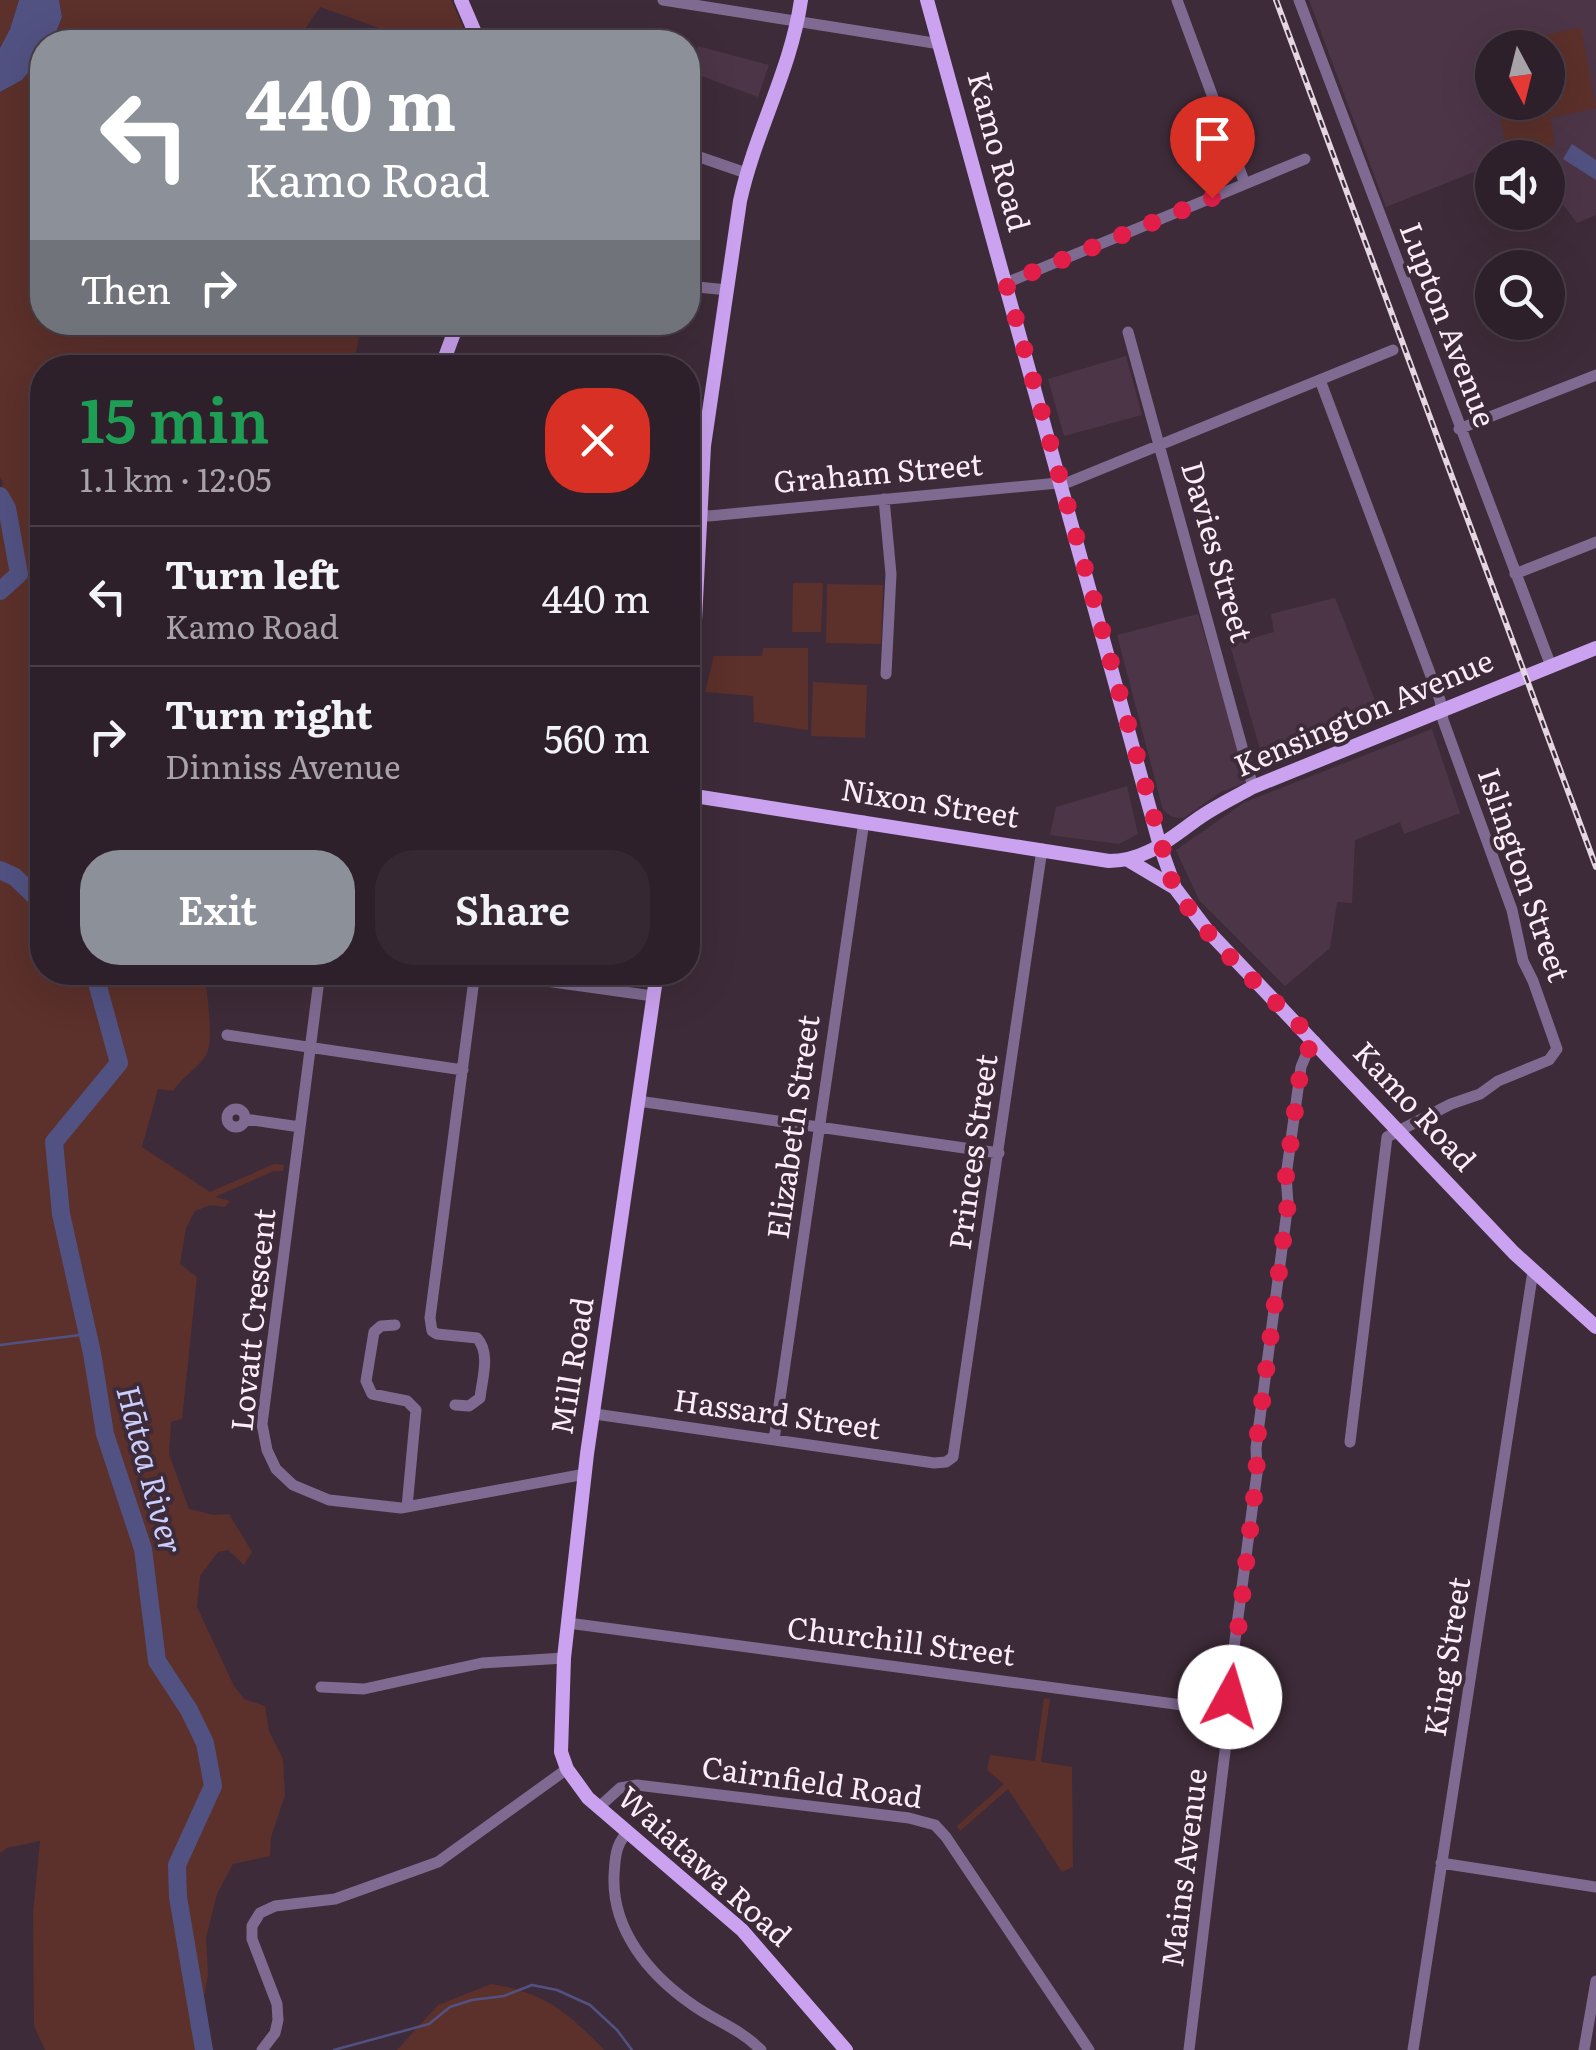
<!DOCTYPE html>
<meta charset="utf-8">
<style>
:root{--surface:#2e202b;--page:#362833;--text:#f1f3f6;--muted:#a7a3a9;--line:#493e47;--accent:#8c9099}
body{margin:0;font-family:Literata,serif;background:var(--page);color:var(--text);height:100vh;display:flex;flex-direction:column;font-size:38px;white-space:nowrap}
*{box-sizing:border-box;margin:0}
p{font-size:32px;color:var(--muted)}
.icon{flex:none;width:55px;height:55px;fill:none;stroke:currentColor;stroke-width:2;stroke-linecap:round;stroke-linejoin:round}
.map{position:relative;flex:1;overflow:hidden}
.sheet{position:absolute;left:30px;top:355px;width:670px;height:630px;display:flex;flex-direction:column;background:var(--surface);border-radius:40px;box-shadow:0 10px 40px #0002,0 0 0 2px var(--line)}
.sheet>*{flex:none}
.guide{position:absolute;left:30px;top:30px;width:670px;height:305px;border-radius:40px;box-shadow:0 10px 40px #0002,0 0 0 2px var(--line);background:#8c9099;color:#fff;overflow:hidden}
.needle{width:65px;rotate:173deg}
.buttons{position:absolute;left:1475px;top:30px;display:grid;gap:20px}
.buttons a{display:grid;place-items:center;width:90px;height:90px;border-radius:50%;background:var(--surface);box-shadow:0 10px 40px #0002,0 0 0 2px var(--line);font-size:50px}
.pin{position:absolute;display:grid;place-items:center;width:85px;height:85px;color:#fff;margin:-102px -42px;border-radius:50% 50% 50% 0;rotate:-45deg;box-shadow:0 0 10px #0007}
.pin .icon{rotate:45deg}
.me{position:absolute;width:110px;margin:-55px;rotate:6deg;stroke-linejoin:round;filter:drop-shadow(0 0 8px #0008)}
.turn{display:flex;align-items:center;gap:35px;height:210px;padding:0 50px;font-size:45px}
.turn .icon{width:130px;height:130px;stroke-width:2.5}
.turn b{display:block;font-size:70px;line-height:85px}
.then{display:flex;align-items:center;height:95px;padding:0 50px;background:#0003;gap:20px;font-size:38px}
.round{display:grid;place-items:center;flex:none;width:105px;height:105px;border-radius:40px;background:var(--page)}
.overview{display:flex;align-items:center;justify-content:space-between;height:170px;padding:0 50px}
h1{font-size:60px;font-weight:600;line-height:75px;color:#1e9e55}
.action{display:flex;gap:20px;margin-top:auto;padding:20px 50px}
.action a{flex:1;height:115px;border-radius:40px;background:var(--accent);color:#fff;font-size:40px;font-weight:600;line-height:115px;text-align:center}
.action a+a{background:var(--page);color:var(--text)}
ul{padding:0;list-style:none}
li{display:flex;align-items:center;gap:30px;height:140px;padding:0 50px;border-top:2px solid var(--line)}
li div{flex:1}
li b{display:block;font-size:38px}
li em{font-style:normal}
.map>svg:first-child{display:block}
</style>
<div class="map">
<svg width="1596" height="2050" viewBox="0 0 1596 2050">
<rect width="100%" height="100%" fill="#3e2b39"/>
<!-- built -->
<path fill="#4c3547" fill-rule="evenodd" d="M 1309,0 L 1596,0 L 1596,215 L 1577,223 L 1548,185 L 1548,158 L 1527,157 L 1523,153 L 1511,157 L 1492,158 L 1492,165 L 1386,207 ZM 1492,48 L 1548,48 L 1548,102 L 1492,102 Z
M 698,46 L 769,65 L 758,97 L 688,71 Z
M 1126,356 L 1142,415 L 1064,436 L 1048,379 Z
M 1335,598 L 1382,718 L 1278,757 L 1267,758 L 1261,753 L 1230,645 L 1274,632 L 1271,614 Z
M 1198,614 L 1249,781 L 1219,793 L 1184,818 L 1172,817 L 1163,810 L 1117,635 Z
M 1432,729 L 1460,813 L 1404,834 L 1400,822 L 1355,840 L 1352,903 L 1337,902 L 1330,948 L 1285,986 L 1199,900 L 1176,850 L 1245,802 Z
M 1127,786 L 1138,834 L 1119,844 L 1050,835 L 1056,807 Z"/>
<!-- green -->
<path fill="#5c302b" d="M 0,0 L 19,0 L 10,29 L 0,48 Z
M 59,0 L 451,0 L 470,42 L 419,42 L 320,7 L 296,42 L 52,42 L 62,17 Z
M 1581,27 L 1596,108 L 1550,118 L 1555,145 L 1508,155 L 1497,103 L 1548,102 L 1548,48 L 1492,48 L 1492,84 L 1485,49 Z
M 42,56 L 42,322 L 362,323 L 353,367 L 42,368 L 42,972 L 205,973 C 206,992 215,1039 206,1055 C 198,1068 182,1077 173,1091 L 158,1089 L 142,1147 L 210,1192 L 274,1164 L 284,1165 L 283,1171 L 274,1171 L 215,1197 L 230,1201 L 225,1207 L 210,1205 L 195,1211 L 186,1228 L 180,1264 L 197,1277 L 182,1419 L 171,1422 L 169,1454 L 189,1509 L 214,1515 L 229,1514 L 252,1552 L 244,1565 L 228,1550 L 218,1552 L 200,1576 L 197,1607 L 234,1686 L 244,1699 L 265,1706 L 269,1731 L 283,1759 L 285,1795 L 271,1837 L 270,1856 L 233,1864 L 217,1894 L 206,1938 L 208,1975 L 204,1997 L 212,2050 L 45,2050 L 34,2026 L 33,1914 L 40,1841 L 7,1848 L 0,1853 L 0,499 L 3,482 L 0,477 L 0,92 L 22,80 Z
M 793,583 L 823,583 L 821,632 L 792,632 Z
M 827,584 L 883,585 L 881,644 L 826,643 Z
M 763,648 L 808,648 L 808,730 L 754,722 L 753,696 L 705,692 L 714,656 L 762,656 Z
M 813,682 L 867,685 L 865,738 L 811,736 Z
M 1044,1698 L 1050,1699 L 1041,1762 L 1072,1767 L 1073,1867 L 1062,1872 L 1008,1789 L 960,1831 L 957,1826 L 1004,1784 L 987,1770 L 990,1755 L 1035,1761 Z
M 491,1984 C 544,1992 568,2012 604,2050 L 397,2050 L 438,2005 Z"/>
<!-- water -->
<path fill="#515282" d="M 19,0 L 59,0 L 62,17 L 52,42 L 42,42 L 42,56 L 22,80 L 0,92 L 0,48 L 10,29 Z
M 1572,144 L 1596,160 L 1596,180 L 1563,159 Z"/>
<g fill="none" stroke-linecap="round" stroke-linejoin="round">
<!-- stream -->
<path stroke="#515282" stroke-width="2.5" d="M 0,1345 L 88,1334
M 334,2050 L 429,2024 L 450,2007 L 472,2000 L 504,1996 L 532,1985 L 557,1990 L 590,2005 L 617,2030 L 632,2050"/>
<!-- river -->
<path stroke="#515282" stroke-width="18" d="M 0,496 L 7,508 L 19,574 L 0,591
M 0,870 L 15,877 L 42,903
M 94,972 L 119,1063 L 54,1142 L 61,1214 L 92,1353 L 105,1434 L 143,1549 L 157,1661 L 189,1710 L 205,1743 L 213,1786 L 177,1865 L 178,1897 L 204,2050"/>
<!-- minor -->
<path stroke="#7f6b91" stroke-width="11" d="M 663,0 L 940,44
M 1177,0 L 1245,184
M 1299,0 L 1551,666
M 688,153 L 746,173
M 1006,283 L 1305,159
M 688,286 L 727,290
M 1128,332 L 1253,787
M 1320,380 L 1440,700 L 1443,720 L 1512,910 L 1523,961 L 1533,981 L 1557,1049 L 1549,1060 L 1498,1081 L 1480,1094 L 1451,1104 L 1387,1137 L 1350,1442
M 1459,429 L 1596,375
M 884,499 L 891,574 L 886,674
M 688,513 L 709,516 L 1069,482 L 1393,350
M 1515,574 L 1596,542
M 320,972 L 262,1424 L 267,1450 L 276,1469 L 293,1485 L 329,1500 L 401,1508 L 585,1474
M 481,972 L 653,996
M 227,1035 L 463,1070
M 638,1101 L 999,1153
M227 1118a9 9 0 1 1 18 0a9 9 0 1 1-18 0Z
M 245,1119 L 300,1127
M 395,1325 L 381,1326 L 374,1332 L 366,1381 L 372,1394 L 407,1401 L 416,1410 L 407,1507
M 455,1405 L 469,1406 L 480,1398 C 482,1379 491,1353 477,1338 L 437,1334 L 432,1331 L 430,1318 L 475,972
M 595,1414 L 934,1463 L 946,1462 L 953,1457 L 1042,849
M 774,1440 L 864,821
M 568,1623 L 1227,1711
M 321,1687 L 364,1689 L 482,1663 L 564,1658
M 598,1808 L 620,1788 L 637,1785 L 909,1818 L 935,1825 L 946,1837 L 1089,2050
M 626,1834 C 615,1846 615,1860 614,1876 C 612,1930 649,1974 690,2003 C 714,2021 738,2027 761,2050
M 1441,1863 L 1596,1887
M 262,2050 L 275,2033 L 278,2020 L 277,2004 L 252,1939 L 252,1926 L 260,1913 L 275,1906 L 335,1899 L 438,1862 L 567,1769
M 1189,2050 L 1226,1743 L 1225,1716 L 1257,1473 L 1256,1448 L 1288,1203 L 1286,1176 L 1301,1067 L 1308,1050 L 1315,1041
M 1413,2050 L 1533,1271
M 1584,2050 L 1596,1981"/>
<!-- major -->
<path stroke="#cba2f0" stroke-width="14" d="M 461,0 L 479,42
M 927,0 L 1160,846 L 1175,888 L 1207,930 L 1514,1253 L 1596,1327
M 441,368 L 458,322
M 688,756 L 704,446 L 740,201 C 755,132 791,70 801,0
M 688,795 L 1109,861 C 1146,861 1169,839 1199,818 C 1216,806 1235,797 1253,787 L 1596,648
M 1128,860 L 1175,888
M 657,972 L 587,1454 L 564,1658 L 561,1752 L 567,1769 L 588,1798 L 742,1930 L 846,2050"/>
<!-- rail casing -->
<g stroke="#e4d7e1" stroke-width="6">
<path id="rail" d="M 1276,0 L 1596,867"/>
</g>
<!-- rail -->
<use href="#rail" stroke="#3e2b39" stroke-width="2.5" stroke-dasharray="8" stroke-linecap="butt"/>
</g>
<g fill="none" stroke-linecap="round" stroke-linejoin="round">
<!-- route -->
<path stroke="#e11d48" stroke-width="18" stroke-dasharray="0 32.4" d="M 1212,198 L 1006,283 L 1171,879 C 1197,933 1272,997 1315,1041 L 1308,1050 L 1301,1068 L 1286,1176 L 1288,1203 L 1256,1448 L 1257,1473 L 1230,1697"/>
</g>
<g text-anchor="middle" stroke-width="8" stroke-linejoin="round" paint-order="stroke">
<!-- street labels -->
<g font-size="30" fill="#faedf7" stroke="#3e2b39">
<text transform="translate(998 152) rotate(75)" y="10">Kamo Road</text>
<text transform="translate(1447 325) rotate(69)" y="10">Lupton Avenue</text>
<text transform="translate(878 474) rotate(-5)" y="10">Graham Street</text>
<text transform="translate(1216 552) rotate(74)" y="10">Davies Street</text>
<text transform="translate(1364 714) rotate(-23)" y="10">Kensington Avenue</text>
<text transform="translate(930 804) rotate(9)" y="10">Nixon Street</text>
<text transform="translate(1523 875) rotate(71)" y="10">Islington Street</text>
<text transform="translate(1414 1107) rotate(47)" y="10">Kamo Road</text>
<text transform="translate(794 1127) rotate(-82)" y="10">Elizabeth Street</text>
<text transform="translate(974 1152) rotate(-82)" y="10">Princes Street</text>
<text transform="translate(254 1320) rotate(-84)" y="10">Lovatt Crescent</text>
<text transform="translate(573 1366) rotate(-81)" y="10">Mill Road</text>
<text transform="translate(777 1415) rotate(8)" y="10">Hassard Street</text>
<text transform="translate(901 1642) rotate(7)" y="10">Churchill Street</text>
<text transform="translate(1448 1657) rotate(-81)" y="10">King Street</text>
<text transform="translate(812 1783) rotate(8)" y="10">Cairnfield Road</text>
<text transform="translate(704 1867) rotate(42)" y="10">Waiatawa Road</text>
<text transform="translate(1185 1868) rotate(-83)" y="10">Mains Avenue</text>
</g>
<!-- water labels -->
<g font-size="32" font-style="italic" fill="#cacefc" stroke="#3e2b39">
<text transform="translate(149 1470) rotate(75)" y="11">Hātea River</text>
</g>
</g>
</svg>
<div class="buttons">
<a><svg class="needle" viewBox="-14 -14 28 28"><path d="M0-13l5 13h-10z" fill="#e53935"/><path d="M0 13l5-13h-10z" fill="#a7a3a9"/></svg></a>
<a><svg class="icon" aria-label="sound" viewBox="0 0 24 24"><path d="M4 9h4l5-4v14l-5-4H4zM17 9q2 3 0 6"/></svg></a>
<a><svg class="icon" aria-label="search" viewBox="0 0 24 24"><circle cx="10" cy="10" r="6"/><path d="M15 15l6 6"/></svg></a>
</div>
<div class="pin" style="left:1212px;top:198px;background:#d93025"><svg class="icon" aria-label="arrive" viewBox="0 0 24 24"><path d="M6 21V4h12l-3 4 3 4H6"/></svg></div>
<svg class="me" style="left:1230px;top:1697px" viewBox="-20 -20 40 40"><circle r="19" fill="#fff"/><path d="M0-13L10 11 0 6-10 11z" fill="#e11d48"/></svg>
<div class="guide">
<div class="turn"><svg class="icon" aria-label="left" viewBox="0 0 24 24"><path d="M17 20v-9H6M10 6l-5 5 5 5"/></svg><div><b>440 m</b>Kamo Road</div></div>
<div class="then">Then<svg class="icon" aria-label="right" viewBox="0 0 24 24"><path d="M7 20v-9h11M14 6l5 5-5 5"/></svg></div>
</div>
<section class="sheet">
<div class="overview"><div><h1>15 min</h1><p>1.1 km · 12:05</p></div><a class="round" style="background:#d93025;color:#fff"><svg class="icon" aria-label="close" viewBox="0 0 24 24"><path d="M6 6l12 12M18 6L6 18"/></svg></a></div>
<ul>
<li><svg class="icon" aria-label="left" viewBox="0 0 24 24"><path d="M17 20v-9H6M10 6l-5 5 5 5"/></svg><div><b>Turn left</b><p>Kamo Road</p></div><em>440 m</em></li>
<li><svg class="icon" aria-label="right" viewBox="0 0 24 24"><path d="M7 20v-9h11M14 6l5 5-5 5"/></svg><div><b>Turn right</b><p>Dinniss Avenue</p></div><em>560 m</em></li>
</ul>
<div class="action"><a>Exit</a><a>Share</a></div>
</section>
</div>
